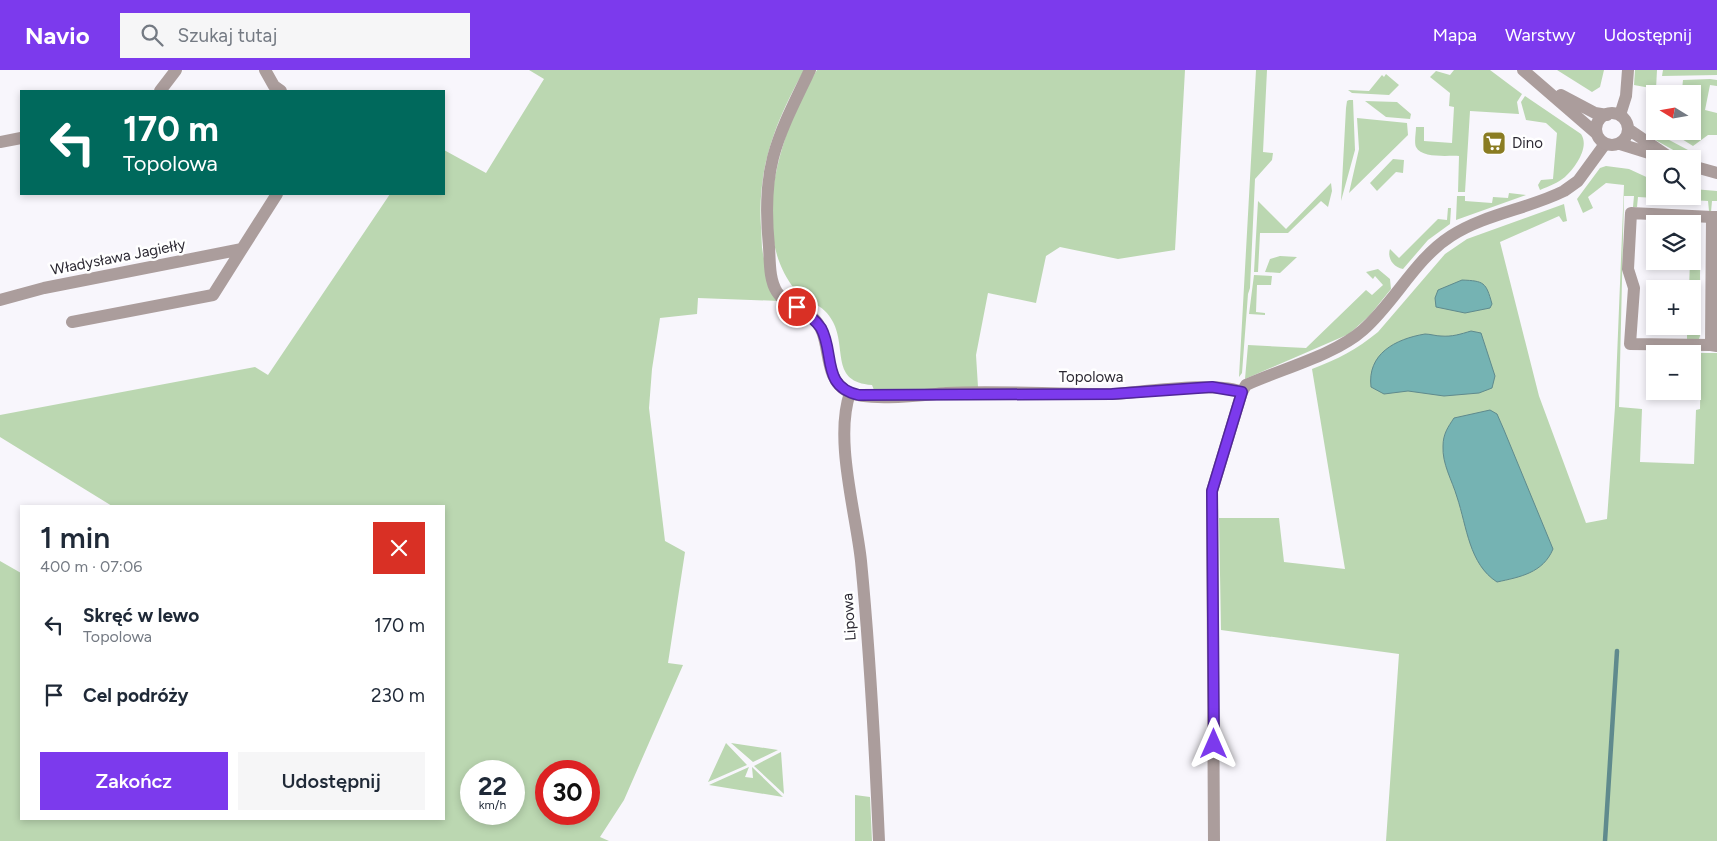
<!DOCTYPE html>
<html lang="pl">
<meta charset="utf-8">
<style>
:root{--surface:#fff;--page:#f6f6f7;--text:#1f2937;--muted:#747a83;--accent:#7c3aed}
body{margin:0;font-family:Figtree,sans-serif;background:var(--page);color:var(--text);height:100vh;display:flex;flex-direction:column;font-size:19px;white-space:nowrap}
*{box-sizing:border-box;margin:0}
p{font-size:16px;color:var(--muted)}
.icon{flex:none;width:28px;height:28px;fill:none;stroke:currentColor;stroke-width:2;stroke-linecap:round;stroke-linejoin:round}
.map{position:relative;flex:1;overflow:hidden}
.side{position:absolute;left:20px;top:435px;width:425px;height:315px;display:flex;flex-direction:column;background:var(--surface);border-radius:0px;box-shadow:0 2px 8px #0003}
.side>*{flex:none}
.top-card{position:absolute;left:20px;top:20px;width:425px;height:105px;border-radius:0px;box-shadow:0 2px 8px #0003;background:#00695c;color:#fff;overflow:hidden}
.needle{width:32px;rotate:281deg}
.tools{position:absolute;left:1646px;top:15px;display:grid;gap:10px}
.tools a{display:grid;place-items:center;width:55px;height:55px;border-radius:0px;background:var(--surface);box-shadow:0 2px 8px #0003;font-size:25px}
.speed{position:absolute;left:460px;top:690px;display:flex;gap:10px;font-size:25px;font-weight:700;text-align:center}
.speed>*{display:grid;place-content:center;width:65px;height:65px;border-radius:50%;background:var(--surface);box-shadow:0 2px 8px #0003;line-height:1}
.speed small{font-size:12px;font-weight:400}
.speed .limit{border:8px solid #d22;background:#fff;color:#111}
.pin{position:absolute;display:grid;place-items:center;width:42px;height:42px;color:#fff;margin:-21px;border:2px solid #fff;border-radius:50%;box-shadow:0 1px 5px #0007}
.me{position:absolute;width:55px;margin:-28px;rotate:0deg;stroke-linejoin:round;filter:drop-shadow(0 0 4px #0008)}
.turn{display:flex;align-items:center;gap:18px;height:105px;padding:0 20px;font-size:22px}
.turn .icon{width:65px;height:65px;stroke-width:2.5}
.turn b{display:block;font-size:35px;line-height:42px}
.round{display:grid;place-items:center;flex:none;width:52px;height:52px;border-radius:0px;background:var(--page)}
.overview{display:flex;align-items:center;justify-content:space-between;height:85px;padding:0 20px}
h1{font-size:30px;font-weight:600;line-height:38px}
.cta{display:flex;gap:10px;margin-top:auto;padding:10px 20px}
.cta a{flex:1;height:58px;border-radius:0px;background:var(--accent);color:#fff;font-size:20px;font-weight:600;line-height:58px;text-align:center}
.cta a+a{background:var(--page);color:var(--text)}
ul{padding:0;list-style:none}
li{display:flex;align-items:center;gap:15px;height:70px;padding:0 20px}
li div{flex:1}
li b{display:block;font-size:19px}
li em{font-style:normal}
header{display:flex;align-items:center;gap:30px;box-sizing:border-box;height:70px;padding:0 25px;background:var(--accent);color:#fff}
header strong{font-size:24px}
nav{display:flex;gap:28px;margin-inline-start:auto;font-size:18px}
.search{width:350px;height:45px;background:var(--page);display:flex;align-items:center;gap:12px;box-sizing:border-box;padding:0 18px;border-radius:0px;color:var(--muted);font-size:19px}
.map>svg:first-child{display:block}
</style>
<header>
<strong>Navio</strong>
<div class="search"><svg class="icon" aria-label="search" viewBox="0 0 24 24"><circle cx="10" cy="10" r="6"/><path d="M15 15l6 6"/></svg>Szukaj tutaj</div>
<nav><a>Mapa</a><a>Warstwy</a><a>Udostępnij</a></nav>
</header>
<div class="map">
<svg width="1717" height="771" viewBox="0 0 1717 771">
<rect width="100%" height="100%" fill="#f8f6fc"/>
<!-- green -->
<path fill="#bbd7b1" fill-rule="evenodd" d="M 529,0 L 804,0 C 776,51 757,97 761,157 C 762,166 761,175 763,184 C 766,200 774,216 780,231 L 698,228 L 697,244 L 660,248 L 652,299 L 649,338 L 665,471 L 685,482 L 668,593 L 683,595 L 624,730 L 600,767 L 609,771 L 0,771 L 0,491 L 21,503 L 21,749 L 444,749 L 444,436 L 112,436 L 0,367 L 0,345 L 255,297 L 268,305 L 390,124 L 444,124 L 444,80 L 486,103 L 544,9 ZM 471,701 L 514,701 L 514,744 L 471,744 ZM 546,701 L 589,701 L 589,744 L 546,744 Z
M 817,0 L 1185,0 L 1175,180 L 1118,189 L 1060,177 L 1046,186 L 1036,233 L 988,223 L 976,285 L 978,317 L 886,321 L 874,320 L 872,315 C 830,312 847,279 833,252 C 824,233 805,232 796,221 C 761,178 769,118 785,69 C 788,59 790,49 794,40 C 801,26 809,13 817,0 Z
M 1256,0 L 1267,0 L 1263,82 L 1273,83 L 1272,90 L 1255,109 L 1250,218 L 1248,224 L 1242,303 L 1239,307 Z
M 1454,0 L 1490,0 L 1522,24 L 1517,32 L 1519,44 L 1470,41 L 1465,122 L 1458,122 L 1459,86 C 1449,85 1422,89 1416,77 C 1414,72 1416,63 1416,57 L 1424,57 L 1424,71 L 1452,73 L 1454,37 L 1449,36 L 1450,23 L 1430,7 L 1436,1 L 1450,5 Z
M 1557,0 L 1604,0 L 1600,17 L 1592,22 Z
M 1635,0 L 1657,0 L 1656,19 L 1634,15 Z
M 1663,0 L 1717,0 L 1717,5 L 1662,6 Z
M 1386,4 L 1399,15 L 1389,25 L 1352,23 L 1348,20 L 1369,21 L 1382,5 L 1384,7 Z
M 1710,9 L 1717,10 L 1717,16 L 1710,15 L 1705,40 L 1717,43 L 1717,65 L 1708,65 L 1693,76 L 1669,61 L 1692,61 L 1692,24 L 1685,24 L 1686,20 L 1682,20 L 1683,10 Z
M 1525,26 L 1581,64 C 1590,77 1575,98 1565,107 C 1558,113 1549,116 1540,120 L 1538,115 L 1541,110 L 1553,109 L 1557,63 L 1546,53 L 1526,50 L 1521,32 Z
M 1349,30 L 1353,30 L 1355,80 L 1341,131 L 1346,38 L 1347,31 Z
M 1365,31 L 1397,32 L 1411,44 L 1410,49 L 1386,47 Z
M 1357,48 L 1407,53 L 1408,65 L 1349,123 L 1359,79 Z
M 1656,63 L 1688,80 L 1675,81 L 1650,67 Z
M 1393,89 L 1404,90 L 1403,103 L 1396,102 L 1377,121 L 1370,113 Z
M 1606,96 L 1629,99 L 1655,111 L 1655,126 L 1692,126 L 1693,119 L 1717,121 L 1717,131 L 1712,131 L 1711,142 L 1709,141 L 1708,131 L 1638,127 L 1637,137 L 1633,137 L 1634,126 L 1624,126 L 1619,337 L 1642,339 L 1640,392 L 1694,394 L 1696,340 L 1700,339 L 1701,283 L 1717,283 L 1717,771 L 1386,771 L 1399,584 L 1221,560 L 1219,448 L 1279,448 L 1284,492 L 1345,499 L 1312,299 C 1338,289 1356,280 1378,262 L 1445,184 L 1467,169 L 1564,134 L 1567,151 L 1563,152 L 1559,146 L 1500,172 L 1539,326 L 1586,453 L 1607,449 L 1615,337 L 1624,115 L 1606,113 L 1588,127 L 1593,138 L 1583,143 L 1577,129 L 1600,98 Z
M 1331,113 L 1332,121 L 1328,137 L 1321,131 L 1288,163 L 1260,163 L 1258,202 L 1254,202 L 1258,131 L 1286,159 Z
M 1509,123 L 1526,125 L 1456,150 L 1457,126 L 1465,126 L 1465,131 L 1492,133 L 1493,127 L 1508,128 Z
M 1448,138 L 1451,138 L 1450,154 L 1428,170 L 1403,199 C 1393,197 1387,188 1390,179 L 1399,188 L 1438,149 L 1447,150 Z
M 1693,162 L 1700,162 L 1700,266 L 1699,269 L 1687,271 L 1687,256 L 1692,256 L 1692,219 L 1689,219 L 1690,191 L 1692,191 Z
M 1280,186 L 1297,187 L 1280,203 L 1265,202 L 1270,189 Z
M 1378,199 L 1390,209 L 1391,219 L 1370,245 L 1349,264 L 1245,309 L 1248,275 L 1306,278 L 1366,220 L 1372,225 L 1383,215 L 1375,206 L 1373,209 L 1366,202 Z
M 1254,205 L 1272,206 L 1271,215 L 1257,215 L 1256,242 L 1265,243 L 1265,245 L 1249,244 Z
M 726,673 L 747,695 L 708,712 Z
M 731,673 L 778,680 L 753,692 Z
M 781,682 L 784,724 L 754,696 Z
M 749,697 L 745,707 L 753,708 L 752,697 L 783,727 L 709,715 Z
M 855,725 L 870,727 L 872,771 L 855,771 Z"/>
<!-- water -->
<path fill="#75b3b3" stroke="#5f8a8d" d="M 1462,210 C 1484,211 1486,212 1492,234 L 1490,238 L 1465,243 L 1436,237 L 1435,228 L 1438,220 Z
M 1471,261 L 1481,263 L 1495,306 L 1492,318 L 1479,323 L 1444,326 L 1408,321 L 1384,324 L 1371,317 C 1367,284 1395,269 1425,264 C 1430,264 1436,266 1441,266 C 1452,267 1461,264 1471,261 Z
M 1490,340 L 1497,344 L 1504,360 L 1553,479 C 1543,503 1520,507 1497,512 C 1469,494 1467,457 1457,427 C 1452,410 1442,394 1443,376 C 1443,364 1448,357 1454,348 Z"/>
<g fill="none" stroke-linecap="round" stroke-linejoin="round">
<!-- stream -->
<path stroke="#5f8a8d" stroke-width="4.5" d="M 1605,771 L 1617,581"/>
<!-- minor -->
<path stroke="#ab9d9c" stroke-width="12" d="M 265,0 L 274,16 L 281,21
M 810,0 C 776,70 761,97 769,177 C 770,191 769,210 777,222 C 784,233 800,238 811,246 C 835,265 819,306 848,322 C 868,332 923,325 946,323 C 1002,320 1058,325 1114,324 C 1144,322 1217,311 1242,322
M 160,21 L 176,0
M 1620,45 L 1626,26 L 1628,0
M 0,72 L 21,68
M 1717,147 L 1712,147 L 1711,275 L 1717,276
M 0,230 L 44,218 L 242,179 L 277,124
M 72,252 L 213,225 L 242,179
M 1711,275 L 1630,274 L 1634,218 L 1628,199 L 1631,143 L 1712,147
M 850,323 C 834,369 856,443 861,491 C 870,584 875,678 879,771
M 1214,771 L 1212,421 L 1242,322 L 1246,315 C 1281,299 1335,285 1363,260 C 1395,232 1415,189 1451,166 C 1485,144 1528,139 1564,121 L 1578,111 L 1605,74"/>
<!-- tertiary -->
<path stroke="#ab9d9c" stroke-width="12" d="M 1523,0 L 1597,64
M 1561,25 L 1595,43 L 1607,45
M1596 59a16 16 0 1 1 32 0a16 16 0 1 1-32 0Z
M 1628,59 L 1672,89
M 1620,74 L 1665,88
M 1692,96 L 1717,103"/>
</g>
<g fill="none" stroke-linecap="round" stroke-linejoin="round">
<!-- route casing -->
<g stroke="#51269a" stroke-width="12">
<path id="route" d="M 797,237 C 806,243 815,249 821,258 C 835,283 821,317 859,325 L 1112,324 L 1212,317 L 1242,322 L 1212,421 L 1214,674"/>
</g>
<!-- route -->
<use href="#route" stroke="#7c3aed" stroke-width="9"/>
</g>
<!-- icons -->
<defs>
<g id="supermarket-square" transform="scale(1.25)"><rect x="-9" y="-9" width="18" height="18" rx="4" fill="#8a7c22" stroke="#fff"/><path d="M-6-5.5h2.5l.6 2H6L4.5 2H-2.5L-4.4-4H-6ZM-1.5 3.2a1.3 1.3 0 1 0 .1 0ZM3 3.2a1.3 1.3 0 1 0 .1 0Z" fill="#fff"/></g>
</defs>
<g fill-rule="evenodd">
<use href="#supermarket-square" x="1494" y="73"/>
</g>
<g text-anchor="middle" stroke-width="5" stroke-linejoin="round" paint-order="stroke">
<!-- poi labels -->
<g font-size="15" fill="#2c2933" stroke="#fff" text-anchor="start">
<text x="1512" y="78">Dino</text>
</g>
<!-- street labels -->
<g font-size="15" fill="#2c2933" stroke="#fff">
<text transform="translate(118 187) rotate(-11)" y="5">Władysława Jagiełły</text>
<text x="1091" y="312">Topolowa</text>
<text transform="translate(849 547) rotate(-94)" y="5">Lipowa</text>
</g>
</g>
</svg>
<div class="tools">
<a><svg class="needle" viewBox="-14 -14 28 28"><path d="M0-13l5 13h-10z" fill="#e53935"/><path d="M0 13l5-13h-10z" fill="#747a83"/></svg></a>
<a><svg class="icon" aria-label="search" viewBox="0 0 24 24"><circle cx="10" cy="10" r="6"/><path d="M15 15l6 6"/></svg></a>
<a><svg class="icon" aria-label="layers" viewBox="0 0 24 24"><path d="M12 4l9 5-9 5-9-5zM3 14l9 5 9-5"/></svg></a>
<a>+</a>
<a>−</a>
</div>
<div class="speed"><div>22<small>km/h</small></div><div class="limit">30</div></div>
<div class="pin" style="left:797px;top:237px;background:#d93025"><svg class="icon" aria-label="arrive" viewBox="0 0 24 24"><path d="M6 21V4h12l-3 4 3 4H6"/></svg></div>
<svg class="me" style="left:1214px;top:674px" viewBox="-20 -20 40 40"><path d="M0-17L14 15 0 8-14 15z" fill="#7c3aed" stroke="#fff" stroke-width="4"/></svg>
<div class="top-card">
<div class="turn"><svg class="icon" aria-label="left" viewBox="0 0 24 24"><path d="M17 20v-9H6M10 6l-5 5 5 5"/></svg><div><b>170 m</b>Topolowa</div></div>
</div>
<section class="side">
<div class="overview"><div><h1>1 min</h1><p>400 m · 07:06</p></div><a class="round" style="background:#d93025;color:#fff"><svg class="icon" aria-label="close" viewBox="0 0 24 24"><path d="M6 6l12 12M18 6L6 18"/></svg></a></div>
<ul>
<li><svg class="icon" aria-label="left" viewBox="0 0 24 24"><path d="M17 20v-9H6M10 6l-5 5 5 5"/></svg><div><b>Skręć w lewo</b><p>Topolowa</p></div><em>170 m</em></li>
<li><svg class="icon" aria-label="arrive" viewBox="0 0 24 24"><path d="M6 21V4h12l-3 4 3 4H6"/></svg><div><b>Cel podróży</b></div><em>230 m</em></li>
</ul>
<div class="cta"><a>Zakończ</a><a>Udostępnij</a></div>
</section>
</div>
